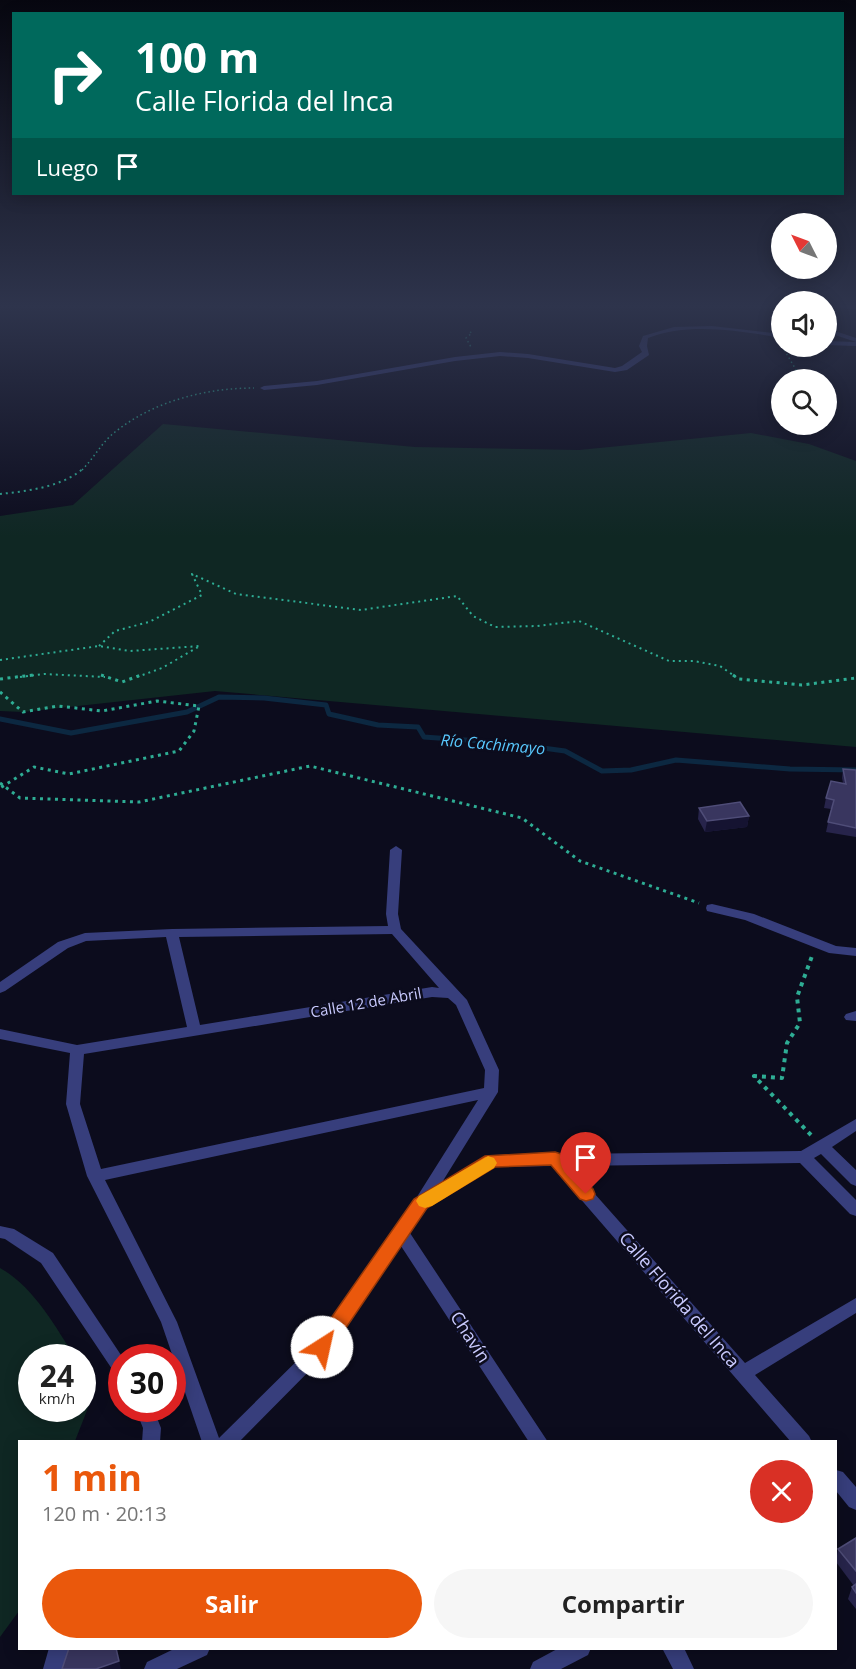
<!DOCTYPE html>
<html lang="es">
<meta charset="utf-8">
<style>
:root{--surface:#fff;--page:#f6f6f6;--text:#222;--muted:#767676;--accent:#ea580c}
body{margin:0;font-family:"Open Sans",sans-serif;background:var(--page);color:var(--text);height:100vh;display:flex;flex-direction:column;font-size:22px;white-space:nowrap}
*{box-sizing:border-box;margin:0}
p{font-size:20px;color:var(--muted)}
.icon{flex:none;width:33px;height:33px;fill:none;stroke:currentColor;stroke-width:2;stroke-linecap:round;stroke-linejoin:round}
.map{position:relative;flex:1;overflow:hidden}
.sheet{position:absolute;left:18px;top:1440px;width:819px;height:210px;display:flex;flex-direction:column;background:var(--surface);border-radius:0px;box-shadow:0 3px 15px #0003}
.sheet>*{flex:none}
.hud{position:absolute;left:12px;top:12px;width:832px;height:183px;border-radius:0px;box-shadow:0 3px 15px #0003;background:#00695c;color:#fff;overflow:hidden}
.needle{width:39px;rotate:312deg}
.tools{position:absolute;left:771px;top:213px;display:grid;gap:12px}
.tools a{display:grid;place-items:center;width:66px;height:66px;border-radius:50%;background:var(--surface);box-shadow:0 3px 15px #0003;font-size:30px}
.speed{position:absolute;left:18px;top:1344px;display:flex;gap:12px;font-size:30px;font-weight:700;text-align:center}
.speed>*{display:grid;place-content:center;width:78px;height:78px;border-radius:50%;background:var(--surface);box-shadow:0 3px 15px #0003;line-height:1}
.speed small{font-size:15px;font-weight:400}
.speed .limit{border:9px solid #d22;background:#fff;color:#111}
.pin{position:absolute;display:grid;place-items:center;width:51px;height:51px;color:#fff;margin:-62px -26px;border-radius:50% 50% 50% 0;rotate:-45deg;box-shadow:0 0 6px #0007}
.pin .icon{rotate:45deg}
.me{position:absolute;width:66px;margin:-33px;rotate:35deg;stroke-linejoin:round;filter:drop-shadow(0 0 4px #0008)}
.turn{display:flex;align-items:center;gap:21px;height:126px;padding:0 24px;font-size:27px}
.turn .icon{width:78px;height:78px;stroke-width:2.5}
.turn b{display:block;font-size:42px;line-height:51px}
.then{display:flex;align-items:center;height:57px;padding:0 24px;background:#0003;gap:12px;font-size:22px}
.round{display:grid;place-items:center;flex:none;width:63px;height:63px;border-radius:32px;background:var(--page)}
.overview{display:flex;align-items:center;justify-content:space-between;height:102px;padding:0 24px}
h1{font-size:36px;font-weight:700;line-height:45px;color:var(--accent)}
.button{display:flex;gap:12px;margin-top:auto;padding:12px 24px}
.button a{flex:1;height:69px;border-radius:36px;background:var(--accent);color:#fff;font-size:24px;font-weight:700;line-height:69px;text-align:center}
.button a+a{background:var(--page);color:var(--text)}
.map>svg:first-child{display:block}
</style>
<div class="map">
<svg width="856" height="1669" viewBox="0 0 856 1669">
<rect width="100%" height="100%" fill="#0c0c1d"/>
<!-- green -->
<path fill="#0f2723" d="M 163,424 L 415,447 L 579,450 L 751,433 L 809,444 L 856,461 L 856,747 L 215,691 L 23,712 L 0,711 L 0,516 L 73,505 Z
M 0,1268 C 33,1286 55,1326 75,1357 L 32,1358 L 32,1408 L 82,1408 L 83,1370 L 95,1390 L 75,1441 L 20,1442 L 19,1611 L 0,1637 Z"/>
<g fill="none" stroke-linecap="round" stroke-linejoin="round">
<!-- stream -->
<path stroke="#0c2841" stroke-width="5" d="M 0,719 L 71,733 L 187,712 L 219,697 L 264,698 L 326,705 L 329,714 L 378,725 L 418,727 L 424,737 L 506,743 L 565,751 L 602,771 L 631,770 L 676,760 L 790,769 L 856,770"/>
<!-- path-far3 -->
<path stroke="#2ead94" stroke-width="1.5" stroke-dasharray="1.5 3" stroke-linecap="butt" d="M 470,332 L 472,333 L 466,338 L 471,347
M 782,346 L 802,380
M 790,346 L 819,350
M 82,470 C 94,458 102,442 115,432 C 154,401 206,388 254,388"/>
<!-- path-far2 -->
<path stroke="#2ead94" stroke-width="2" stroke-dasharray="2 4" stroke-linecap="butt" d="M 0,494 C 28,491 62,487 84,468
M 99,646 L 115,631 L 149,622 L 202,595 L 192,574 L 236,594 L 361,610 L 457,596 L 473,616 L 495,627 L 537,626 L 579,621 L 669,661 L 694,661 L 720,666 L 736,677
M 0,660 L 99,646 L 130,651 L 200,646 L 162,668 L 137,677
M 20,677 L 44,674 L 105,677"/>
<!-- path-far1 -->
<path stroke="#2ead94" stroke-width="3" stroke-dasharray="3 4.5" stroke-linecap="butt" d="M 101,675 L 122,682 L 141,675
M 733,675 L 739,679 L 802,685 L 856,678
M 0,679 L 33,675
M 0,692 L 23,712 L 58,706 L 102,711 L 157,701 L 199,706 L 194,731 L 179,751 L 69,774 L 34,767 L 0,788
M 0,783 L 20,798 L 139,802 L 310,766 L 522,818 L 580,861 L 699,903"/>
<!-- path -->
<path stroke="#2ead94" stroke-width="4" stroke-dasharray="4 5" stroke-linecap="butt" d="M 811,1135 L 754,1076 L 782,1078 L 787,1043 L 800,1023 L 797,997 L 812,956"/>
<!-- minor -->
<path fill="#373e7c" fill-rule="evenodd" d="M 712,326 L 782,334 L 782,338 C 739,331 689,322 648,338 L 647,346 L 649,355 L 627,370 L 615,372 L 528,358 L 500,356 L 455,361 L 317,385 L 264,390 L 260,388 L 264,386 L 317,381 L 455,357 L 500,352 L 528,354 L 615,368 L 622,366 L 642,352 L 639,346 L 643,336 L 674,327 Z
M 826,341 L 856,342 L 856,346 L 826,345 Z
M 396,846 L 402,850 L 398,914 L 401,929 L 467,1000 L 499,1070 L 498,1092 L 441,1184 L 492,1155 L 801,1151 L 856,1119 L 856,1131 L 832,1147 L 856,1170 L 856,1186 L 851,1184 L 821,1154 L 814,1158 L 856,1200 L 856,1216 L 850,1214 L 800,1163 L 570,1166 L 745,1363 L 856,1298 L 856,1313 L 755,1375 L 809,1436 L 812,1442 L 791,1442 L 552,1166 L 495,1167 L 427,1208 L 410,1233 L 548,1442 L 529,1442 L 401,1246 L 328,1352 L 239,1442 L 202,1442 L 161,1322 L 87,1176 L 66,1104 L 70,1053 L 0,1039 L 0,1029 L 77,1045 L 187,1027 L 166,937 L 86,941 L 68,948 L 5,991 L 0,993 L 0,982 L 58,942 L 85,933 L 172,929 L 388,926 L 386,914 L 390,850 ZM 392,934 L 439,988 L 432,987 L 200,1025 L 179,937 ZM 432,997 L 448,998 L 456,1005 L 485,1070 L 484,1088 L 101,1169 L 80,1104 L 84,1054 ZM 478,1100 L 415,1200 L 316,1342 L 219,1438 L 177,1322 L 105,1180 Z
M 712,904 L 754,914 L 836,946 L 856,948 L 856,956 L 829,953 L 745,920 L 707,911 L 706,908 L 707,905 Z
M 856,1011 L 856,1021 L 846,1020 L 844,1017 L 846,1014 Z
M 836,1470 L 843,1472 L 856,1487 L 856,1510 L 849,1507 L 836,1491 Z
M 176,1648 L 210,1648 L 207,1655 L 177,1669 L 144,1669 L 147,1662 Z
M 559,1648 L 591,1648 L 588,1655 L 561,1669 L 530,1669 L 533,1662 Z
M 662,1648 L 684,1648 L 694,1669 L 673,1669 Z"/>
<!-- tertiary -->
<path fill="#373e7c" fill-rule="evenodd" d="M 766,304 L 782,305 L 782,309 L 767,305 Z
M 826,304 L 856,305 L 856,309 L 826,307 Z
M 826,328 L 856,338 L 856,342 L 826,332 Z
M 0,1226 L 14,1229 L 53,1253 L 123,1358 L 122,1358 L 122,1377 L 116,1375 L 41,1263 L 5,1239 L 0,1238 Z
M 135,1408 L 153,1408 L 161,1428 L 160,1442 L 142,1442 L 143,1428 Z
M 49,1648 L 69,1648 L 63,1669 L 43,1669 Z"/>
</g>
<!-- wall -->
<path fill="#27244b" d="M 843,769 L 856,770 L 856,837 L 826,832 L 831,809 L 824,808 L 826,798 L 843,783 L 842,778 Z
M 699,808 L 749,816 L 747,827 L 705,832 L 698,819 Z
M 856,1538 L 856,1609 L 848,1599 L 852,1587 L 854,1586 L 836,1562 L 838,1549 Z"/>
<!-- shaded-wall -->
<path fill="#151331" d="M 749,816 L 747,827 L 705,832 L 707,821 Z
M 116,1648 L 121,1669 L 96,1669 Z"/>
<!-- building -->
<path fill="#39365f" stroke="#4f4d78" stroke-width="1.5" d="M 843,769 L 856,770 L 856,828 L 828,822 L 834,800 L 826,798 L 831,781 L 846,784 Z
M 740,802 L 749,816 L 707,821 L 699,808 Z
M 856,1538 L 856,1571 L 838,1549 Z
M 856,1584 L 856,1593 L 852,1587 Z
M 69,1648 L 116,1648 L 119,1661 L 96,1669 L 62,1669 Z"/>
<!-- sky -->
<linearGradient id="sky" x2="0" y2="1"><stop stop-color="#070710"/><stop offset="0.57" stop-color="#2e344c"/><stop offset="1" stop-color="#2e344c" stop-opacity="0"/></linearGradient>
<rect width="856" height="537" fill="url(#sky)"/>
<!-- route -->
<path fill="#ea580c" stroke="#983908" stroke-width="1.5" d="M 555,1152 L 561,1154 L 593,1189 L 595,1194 L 593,1199 L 586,1201 L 580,1199 L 551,1165 L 495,1167 L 427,1208 L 329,1353 L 322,1355 L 315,1353 L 312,1347 L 315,1341 L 414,1199 L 485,1156 Z"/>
<!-- slow -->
<path fill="#f59e0b" d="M 488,1156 L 494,1158 L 497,1163 L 494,1168 L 432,1206 L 425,1208 L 419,1206 L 416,1201 L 419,1196 Z"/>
<g text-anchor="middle" stroke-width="5" stroke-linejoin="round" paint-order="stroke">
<!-- street labels -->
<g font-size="15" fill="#c9cafe" stroke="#0c0c1d">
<text transform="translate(366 1003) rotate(-10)" y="5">Calle 12 de Abril</text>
</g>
<!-- water labels -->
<g font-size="16" font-style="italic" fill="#58c8fd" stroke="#0c0c1d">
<text transform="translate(493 744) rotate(5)" y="6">Río Cachimayo</text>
</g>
<!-- near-street labels -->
<g font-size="18" fill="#c9cafe" stroke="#0c0c1d">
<text transform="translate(679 1300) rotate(49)" y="6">Calle Florida del Inca</text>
<text transform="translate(470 1337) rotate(57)" y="6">Chavín</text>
</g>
</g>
</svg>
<div class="tools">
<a><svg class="needle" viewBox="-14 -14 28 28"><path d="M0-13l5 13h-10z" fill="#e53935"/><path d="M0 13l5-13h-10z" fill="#767676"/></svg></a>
<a><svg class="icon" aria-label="sound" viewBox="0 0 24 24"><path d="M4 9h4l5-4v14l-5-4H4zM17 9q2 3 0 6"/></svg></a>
<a><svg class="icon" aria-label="search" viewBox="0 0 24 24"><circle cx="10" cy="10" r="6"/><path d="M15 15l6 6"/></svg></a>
</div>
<div class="speed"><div>24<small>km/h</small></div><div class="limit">30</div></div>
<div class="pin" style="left:586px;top:1194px;background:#d93025"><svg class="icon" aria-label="arrive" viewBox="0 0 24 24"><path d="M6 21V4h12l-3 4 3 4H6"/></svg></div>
<svg class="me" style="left:322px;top:1347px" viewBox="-20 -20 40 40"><circle r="19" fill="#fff"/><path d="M0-13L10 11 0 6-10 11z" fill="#ea580c"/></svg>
<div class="hud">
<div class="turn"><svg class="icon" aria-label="right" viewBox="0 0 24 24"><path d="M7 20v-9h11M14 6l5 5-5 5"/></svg><div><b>100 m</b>Calle Florida del Inca</div></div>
<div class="then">Luego<svg class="icon" aria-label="arrive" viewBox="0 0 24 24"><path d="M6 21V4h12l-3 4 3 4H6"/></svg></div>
</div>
<section class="sheet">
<div class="overview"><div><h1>1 min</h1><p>120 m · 20:13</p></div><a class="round" style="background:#d93025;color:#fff"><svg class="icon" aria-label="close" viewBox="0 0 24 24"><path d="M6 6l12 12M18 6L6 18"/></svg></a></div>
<div class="button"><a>Salir</a><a>Compartir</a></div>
</section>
</div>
